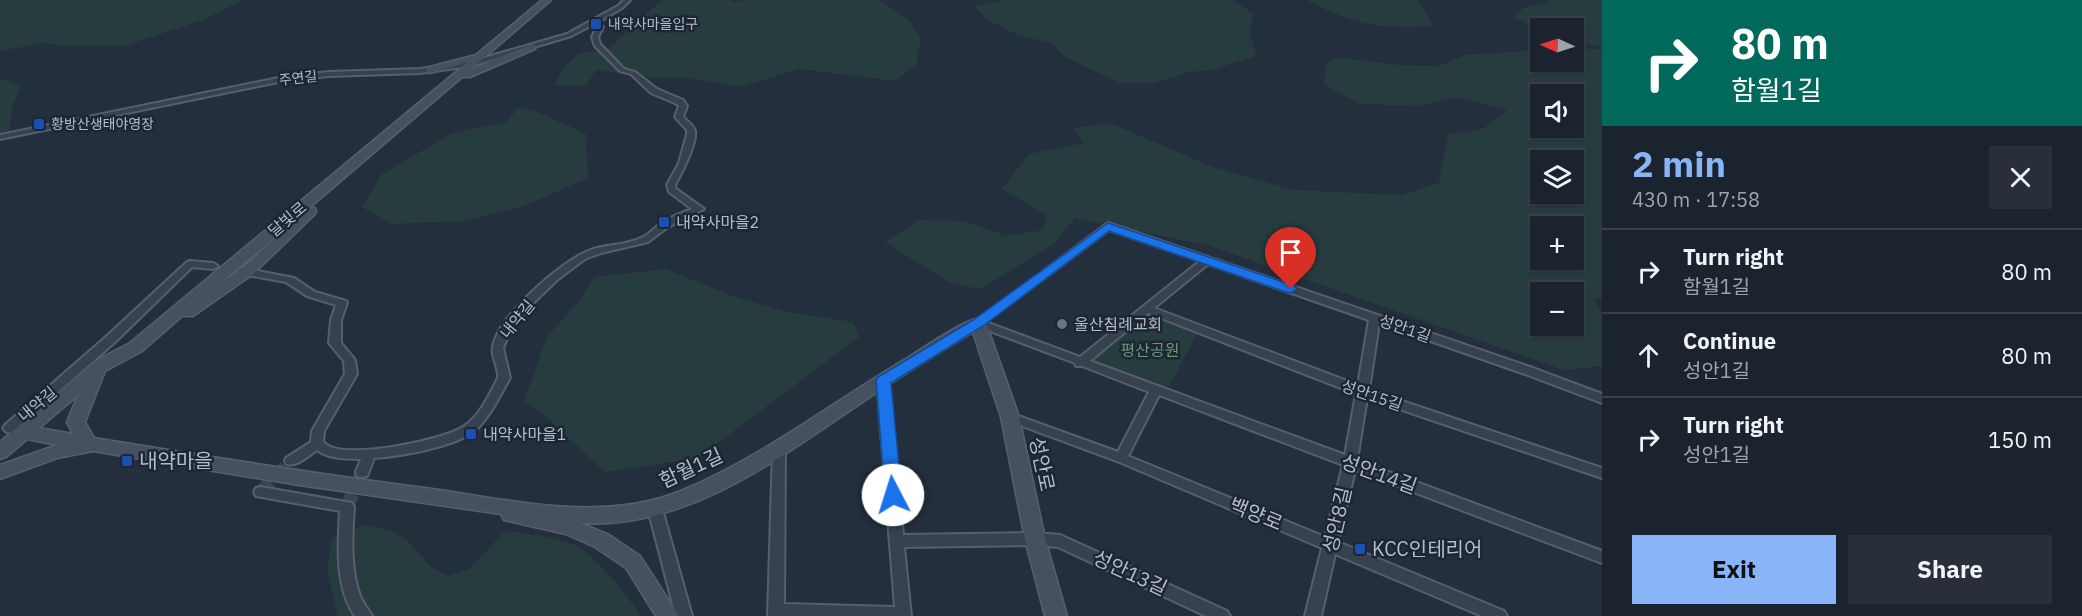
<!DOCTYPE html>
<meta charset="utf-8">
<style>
:root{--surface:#1b232e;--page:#282f3a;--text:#f1f3f6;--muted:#a0a4aa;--line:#39404a;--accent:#8ab4f8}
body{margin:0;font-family:"IBM Plex Sans","Noto Sans KR",sans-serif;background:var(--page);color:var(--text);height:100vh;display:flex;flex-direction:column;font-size:22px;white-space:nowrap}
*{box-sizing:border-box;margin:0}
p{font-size:20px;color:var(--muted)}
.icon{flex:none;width:33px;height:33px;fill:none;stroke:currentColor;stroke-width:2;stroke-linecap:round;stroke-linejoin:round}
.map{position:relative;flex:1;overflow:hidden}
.drawer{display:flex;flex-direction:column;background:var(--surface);width:480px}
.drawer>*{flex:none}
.banner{background:#00695c;color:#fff;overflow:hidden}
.needle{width:39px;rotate:273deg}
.controls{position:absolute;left:1530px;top:18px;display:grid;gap:12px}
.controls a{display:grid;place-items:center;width:54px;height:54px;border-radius:0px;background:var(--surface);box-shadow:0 2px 4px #0004,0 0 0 2px var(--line);font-size:30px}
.pin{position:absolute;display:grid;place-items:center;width:51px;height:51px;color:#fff;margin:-62px -26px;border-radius:50% 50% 50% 0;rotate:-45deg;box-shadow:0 0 6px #0007}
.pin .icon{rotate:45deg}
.me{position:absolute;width:66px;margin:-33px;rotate:355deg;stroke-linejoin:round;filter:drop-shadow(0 0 4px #0008)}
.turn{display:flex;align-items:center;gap:21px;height:126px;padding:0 30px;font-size:27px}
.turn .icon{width:78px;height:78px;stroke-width:2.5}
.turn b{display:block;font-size:42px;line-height:51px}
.round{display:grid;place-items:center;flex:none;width:63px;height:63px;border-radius:0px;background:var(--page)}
.overview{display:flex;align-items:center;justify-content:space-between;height:102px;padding:0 30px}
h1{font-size:36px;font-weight:700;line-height:45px;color:var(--accent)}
.cta{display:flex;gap:12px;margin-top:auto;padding:12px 30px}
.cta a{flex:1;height:69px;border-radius:0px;background:var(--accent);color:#111;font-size:24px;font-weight:700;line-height:69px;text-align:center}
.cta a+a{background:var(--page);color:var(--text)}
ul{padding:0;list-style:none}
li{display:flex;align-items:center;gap:18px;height:84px;padding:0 30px;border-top:2px solid var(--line)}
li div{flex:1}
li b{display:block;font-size:22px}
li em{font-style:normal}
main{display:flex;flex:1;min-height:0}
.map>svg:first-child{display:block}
</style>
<main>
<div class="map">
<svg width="1602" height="616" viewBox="0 0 1602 616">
<rect width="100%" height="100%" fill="#242f3e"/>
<!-- green -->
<path fill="#263c3f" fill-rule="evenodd" d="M 0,0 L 243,0 L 206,19 L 124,46 L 68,46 L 43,43 L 0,51 Z
M 662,0 L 730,0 L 732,2 L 747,0 L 880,0 L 908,20 L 921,38 L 916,65 L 895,81 L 800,69 L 739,87 L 686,77 L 656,78 L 596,70 L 586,86 L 554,85 L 565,67 L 579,53 L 608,49 Z
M 1003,0 L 1232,0 L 1254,14 L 1249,29 L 1256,56 L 1211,70 L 1190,72 L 1153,83 L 1120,83 L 1065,57 L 1052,43 L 1018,35 L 988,20 L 974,6 Z
M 1307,0 L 1418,0 L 1434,26 C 1381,29 1355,26 1307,0 Z
M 1547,0 L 1602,0 L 1602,47 L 1574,41 L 1574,28 L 1540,28 L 1540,31 L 1514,17 L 1523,8 L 1550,2 Z
M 1574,49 L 1602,49 L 1602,298 L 1594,299 L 1602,314 L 1602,366 L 1564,370 L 1210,246 L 1075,218 L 1054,244 L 980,289 L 948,282 L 885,242 L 919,220 L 965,221 L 1006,236 L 1043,230 L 1047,216 L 1002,189 L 1029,154 L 1084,143 L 1073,128 L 1110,123 L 1213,167 L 1294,190 L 1401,195 L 1439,183 L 1448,134 L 1483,129 L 1507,110 L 1458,97 L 1418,106 L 1360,104 L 1324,85 L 1326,64 L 1335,57 L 1399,65 L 1438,66 L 1466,55 L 1540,50 L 1540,62 L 1574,62 ZM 1540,94 L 1574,94 L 1574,128 L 1540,128 ZM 1540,160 L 1574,160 L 1574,194 L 1540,194 ZM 1540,226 L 1574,226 L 1574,260 L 1540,260 ZM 1540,292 L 1574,292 L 1574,326 L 1540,326 Z
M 0,79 L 21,86 L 12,107 L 10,131 L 0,133 Z
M 518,107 L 540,113 L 586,134 L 588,178 L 524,206 L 466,221 L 391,224 L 362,207 L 381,175 L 452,133 L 507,122 Z
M 666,269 L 730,295 L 787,312 L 853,322 L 859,337 L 698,458 L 605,472 L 543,414 L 524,401 L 547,337 L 578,302 L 594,277 Z
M 1146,309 L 1199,330 L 1165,394 L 1080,363 Z
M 362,525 L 390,530 L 407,540 L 431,567 L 449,576 L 469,569 L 505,531 C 529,534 552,536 574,545 C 591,552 632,599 640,616 L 338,616 L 327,571 L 332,538 Z"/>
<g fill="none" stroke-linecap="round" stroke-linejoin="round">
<!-- street-tunnel -->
<path stroke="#3a4453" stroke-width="14" stroke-dasharray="14 7" stroke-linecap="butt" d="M 261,492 L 291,461
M 347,507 L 362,472"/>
<!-- street casing -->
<g stroke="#565f6c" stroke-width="4">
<path id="street" d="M 624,0 L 630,0 L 622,8 L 598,22 L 603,27 L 598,37 L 600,44 L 624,69 L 635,72 L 657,89 L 683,100 L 687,106 L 683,117 C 687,121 694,126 695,131 C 697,144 681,174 675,185 L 676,189 L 704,209 L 668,227 L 648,242 L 601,253 L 585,259 L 557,280 L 529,307 L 509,333 L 503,348 L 510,378 C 500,395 491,415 477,429 C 457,447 401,456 374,458 L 367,476 L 362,477 L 357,476 L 356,472 L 361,459 C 346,459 330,459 317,450 C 308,456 297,467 286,464 L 285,461 L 286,458 L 311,442 L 312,431 L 345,374 L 344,361 L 329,343 L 331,320 L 336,305 L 307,296 L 286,282 L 242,274 L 237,271 L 242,268 L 294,278 L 315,292 L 346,301 L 347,303 L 341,320 L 341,343 L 355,360 L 357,374 L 324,431 L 323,442 C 326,444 328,446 331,447 C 357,457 439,441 463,427 C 480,416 489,395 498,378 C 499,367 491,357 493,347 C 497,317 561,262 588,251 C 605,244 624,246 641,238 C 649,235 653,229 659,225 C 669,217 682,213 692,209 L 669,192 L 667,185 L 679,163 L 687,134 L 687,130 L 675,117 L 679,106 L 677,104 L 651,93 L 631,74 L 620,71 L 595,46 L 592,37 L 597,27 L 594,24 L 571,36 L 471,66 L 420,73 L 329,76 L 283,81 L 0,139 L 0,135 L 283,77 L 329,72 L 420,69 L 470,62 L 567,34 L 618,6 Z
M 1108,223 L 1533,368 L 1602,394 L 1602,403 L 1525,374 L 1379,323 L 1369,390 L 1602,468 L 1602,478 L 1367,398 L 1357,460 L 1602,551 L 1602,563 L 1355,470 L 1338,542 L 1504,611 L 1507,616 L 1482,616 L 1335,554 L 1321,616 L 1305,616 L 1322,548 L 1117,461 L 1006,420 L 1004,417 L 1006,414 L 1010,413 L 1118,452 L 1149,392 L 1082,366 L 1076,366 L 1075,363 L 974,325 L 973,323 ZM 1109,230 L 1200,261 L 1080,357 L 986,322 ZM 1208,264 L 1369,320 L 1358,385 L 1154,308 ZM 1148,313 L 1356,394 L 1345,455 L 1090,361 ZM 1159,395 L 1343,465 L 1325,537 L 1128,456 Z
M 190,261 L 213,263 L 218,266 L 213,269 L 192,267 L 115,342 L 19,426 L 27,429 L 29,432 L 27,435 L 23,437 L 5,431 L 3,428 L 5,425 L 107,336 L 187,262 Z
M 883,376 L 887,377 L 889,380 L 903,535 L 1035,533 L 1060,535 L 1227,611 L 1230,616 L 1206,616 L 1058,547 L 1035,545 L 904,547 L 911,616 L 768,616 L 773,447 L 775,444 L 779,442 L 783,444 L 785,447 L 784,604 L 895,607 L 877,380 L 879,377 Z
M 261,487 L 352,503 L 354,507 C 352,536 350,568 360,596 C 363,603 368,609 372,616 L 355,616 C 335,588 338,544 340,511 L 256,496 L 254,492 L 256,488 Z
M 655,504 L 660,505 L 662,509 L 692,616 L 676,616 L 648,509 L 650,505 Z"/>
</g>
<!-- secondary casing -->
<g stroke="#565f6c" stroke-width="3">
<path id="secondary" d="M 542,0 L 551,0 L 471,69 L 529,45 L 535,45 L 535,49 L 470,77 L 462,77 L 310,207 L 315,208 L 316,211 L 315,214 L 253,274 L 193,316 L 182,316 L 142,351 L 105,371 L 85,422 L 94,438 C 204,456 315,474 425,488 C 509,499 600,524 681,491 C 761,458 830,404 904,360 C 924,348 957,324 978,318 L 986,323 L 1019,417 L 1045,539 L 1067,616 L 1045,616 L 1025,539 L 1001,417 L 973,332 C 935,355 898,378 861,403 C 778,459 685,530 580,523 L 609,535 L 640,556 L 679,616 L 656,616 L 626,568 L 595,547 L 566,534 L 504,520 L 501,514 L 299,485 L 93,451 L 57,458 L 0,479 L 0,465 L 57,445 L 27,439 L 6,457 L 0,459 L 0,442 L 97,360 L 130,343 L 468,62 L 430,73 L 426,72 L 426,68 L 476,55 ZM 281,232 L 243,268 L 219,284 ZM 78,395 L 67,422 L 73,434 L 39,428 Z"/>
</g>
<!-- street -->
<use href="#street" fill="#38414e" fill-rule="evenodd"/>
<!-- secondary -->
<use href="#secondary" fill="#465061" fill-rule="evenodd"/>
</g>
<!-- route -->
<path fill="#1a73e8" stroke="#114b97" stroke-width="1.5" d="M 1108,223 L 1295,286 L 1297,289 L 1291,293 L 1286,292 L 1109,231 L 983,326 L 891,383 L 902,495 L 899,500 L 893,502 L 887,500 L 885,495 L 876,380 L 878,377 L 973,320 Z"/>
<!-- markers -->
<g fill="#1a4fb4" stroke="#1d2633" stroke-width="2">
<rect x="590" y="18" width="12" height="12" rx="3"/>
<rect x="33" y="118" width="12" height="12" rx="3"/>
<rect x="658" y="216" width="12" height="12" rx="3"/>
<rect x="465" y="428" width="12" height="12" rx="3"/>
<rect x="121" y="455" width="12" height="12" rx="3"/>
<rect x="1354" y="543" width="12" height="12" rx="3"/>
</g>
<circle fill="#6b7280" stroke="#1d2633" stroke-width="2" cx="1062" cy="324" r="6"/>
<g text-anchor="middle" stroke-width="5" stroke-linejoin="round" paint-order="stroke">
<!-- far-poi labels -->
<g font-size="14" fill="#b4bcc9" stroke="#1d2633" text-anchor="start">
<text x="608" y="29">내약사마을입구</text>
<text x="51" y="129">황방산생태야영장</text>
</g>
<!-- far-street labels -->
<g font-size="14" fill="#b4bcc9" stroke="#1d2633">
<text transform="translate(298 78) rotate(-7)" y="5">주연길</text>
</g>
<!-- street labels -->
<g font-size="16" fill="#b4bcc9" stroke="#1d2633">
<text transform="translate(287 219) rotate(-40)" y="6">달빛로</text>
<text transform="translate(517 319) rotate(-51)" y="6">내약길</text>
<text transform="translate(1405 328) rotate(19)" y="6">성안1길</text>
<text transform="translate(1372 395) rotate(19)" y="6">성안15길</text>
<text transform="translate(37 404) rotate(-40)" y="6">내약길</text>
</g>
<!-- poi labels -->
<g font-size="16" fill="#b4bcc9" stroke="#1d2633" text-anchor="start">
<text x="676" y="228">내약사마을2</text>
<text x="1074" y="330">울산침례교회</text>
<text x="483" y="440">내약사마을1</text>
</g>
<!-- park labels -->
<g font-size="16" fill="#6b9a76" stroke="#1d2633">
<text x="1150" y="356">평산공원</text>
</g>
<!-- near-poi labels -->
<g font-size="20" fill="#b4bcc9" stroke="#1d2633" text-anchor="start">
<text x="139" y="468">내약마을</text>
<text x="1372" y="556">KCC인테리어</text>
</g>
<!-- near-street labels -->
<g font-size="20" fill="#b4bcc9" stroke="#1d2633">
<text transform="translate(1042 464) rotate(78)" y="7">성안로</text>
<text transform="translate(691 468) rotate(-25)" y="7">함월1길</text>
<text transform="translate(1379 474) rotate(20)" y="7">성안14길</text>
<text transform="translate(1256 514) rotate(22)" y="7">백양로</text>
<text transform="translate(1337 520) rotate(-77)" y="7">성안8길</text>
<text transform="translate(1130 573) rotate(25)" y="7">성안13길</text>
</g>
</g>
</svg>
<div class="controls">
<a><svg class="needle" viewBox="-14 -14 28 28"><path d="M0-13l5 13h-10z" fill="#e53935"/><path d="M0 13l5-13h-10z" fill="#a0a4aa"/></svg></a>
<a><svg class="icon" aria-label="sound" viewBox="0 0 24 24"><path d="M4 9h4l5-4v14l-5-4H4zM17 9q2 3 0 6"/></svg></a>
<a><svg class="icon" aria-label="layers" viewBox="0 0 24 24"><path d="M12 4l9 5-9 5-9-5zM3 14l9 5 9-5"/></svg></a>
<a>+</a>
<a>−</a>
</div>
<div class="pin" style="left:1291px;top:289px;background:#d93025"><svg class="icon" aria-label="arrive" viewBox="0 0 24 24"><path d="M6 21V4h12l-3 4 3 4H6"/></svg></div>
<svg class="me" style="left:893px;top:495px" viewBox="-20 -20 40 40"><circle r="19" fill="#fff"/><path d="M0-13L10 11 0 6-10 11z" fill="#1a73e8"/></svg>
</div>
<section class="drawer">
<div class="banner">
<div class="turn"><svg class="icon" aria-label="right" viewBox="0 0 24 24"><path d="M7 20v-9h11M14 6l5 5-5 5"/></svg><div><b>80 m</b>함월1길</div></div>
</div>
<div class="overview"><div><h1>2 min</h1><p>430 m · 17:58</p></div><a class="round"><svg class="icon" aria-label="close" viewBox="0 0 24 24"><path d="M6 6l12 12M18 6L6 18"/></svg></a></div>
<ul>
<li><svg class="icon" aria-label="right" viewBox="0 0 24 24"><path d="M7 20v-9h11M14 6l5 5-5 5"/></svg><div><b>Turn right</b><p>함월1길</p></div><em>80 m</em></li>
<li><svg class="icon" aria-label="ahead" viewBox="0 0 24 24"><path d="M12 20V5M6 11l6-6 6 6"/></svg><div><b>Continue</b><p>성안1길</p></div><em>80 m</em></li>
<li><svg class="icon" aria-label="right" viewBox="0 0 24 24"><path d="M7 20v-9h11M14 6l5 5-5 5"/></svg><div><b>Turn right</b><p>성안1길</p></div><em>150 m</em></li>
</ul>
<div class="cta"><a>Exit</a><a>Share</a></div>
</section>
</main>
